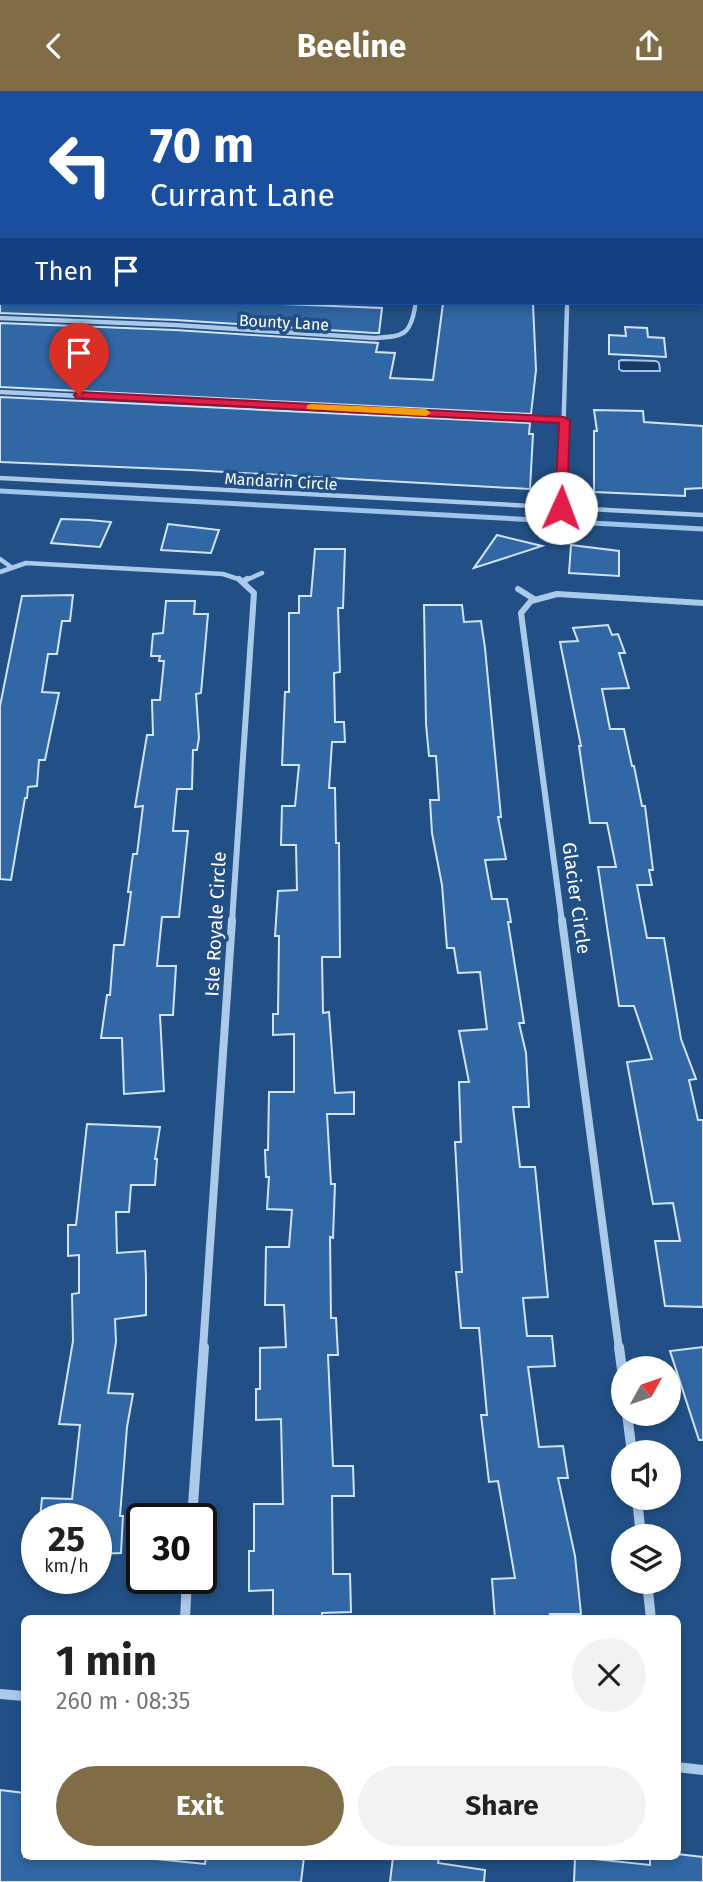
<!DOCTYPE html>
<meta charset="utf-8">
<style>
:root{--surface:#fff;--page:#f2f2f2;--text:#202124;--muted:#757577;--accent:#806d45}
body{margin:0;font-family:"Fira Sans",sans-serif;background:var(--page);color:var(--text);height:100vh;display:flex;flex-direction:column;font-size:26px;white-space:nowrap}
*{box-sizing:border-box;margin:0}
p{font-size:23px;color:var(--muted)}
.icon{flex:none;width:38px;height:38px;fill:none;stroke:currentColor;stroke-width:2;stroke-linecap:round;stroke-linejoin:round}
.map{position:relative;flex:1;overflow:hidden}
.drawer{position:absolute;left:21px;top:1524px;width:660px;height:245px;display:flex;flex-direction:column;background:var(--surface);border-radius:10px;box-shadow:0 4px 10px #0003}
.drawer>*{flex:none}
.guide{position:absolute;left:0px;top:0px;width:704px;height:214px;box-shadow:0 4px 10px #0003;background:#1a4fa0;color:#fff;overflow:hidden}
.needle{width:46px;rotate:50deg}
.fabs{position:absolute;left:611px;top:1265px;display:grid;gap:14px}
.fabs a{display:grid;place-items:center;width:70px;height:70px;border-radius:50%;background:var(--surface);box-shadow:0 4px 10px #0003;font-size:35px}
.speed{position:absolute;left:21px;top:1412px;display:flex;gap:14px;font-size:35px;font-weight:700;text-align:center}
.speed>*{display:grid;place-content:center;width:91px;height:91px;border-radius:50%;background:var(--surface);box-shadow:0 4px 10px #0003;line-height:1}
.speed small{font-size:18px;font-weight:400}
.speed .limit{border:4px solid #111;border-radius:10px;background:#fff;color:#111}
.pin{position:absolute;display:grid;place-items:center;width:60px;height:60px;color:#fff;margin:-72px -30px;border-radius:50% 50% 50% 0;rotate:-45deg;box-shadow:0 0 7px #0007}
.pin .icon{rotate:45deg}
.me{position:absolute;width:77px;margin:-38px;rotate:2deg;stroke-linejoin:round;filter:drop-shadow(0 0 5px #0008)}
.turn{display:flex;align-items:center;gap:24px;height:147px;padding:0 35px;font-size:32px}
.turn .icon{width:91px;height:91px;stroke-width:2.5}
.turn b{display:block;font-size:49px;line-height:60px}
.then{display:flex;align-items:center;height:66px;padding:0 35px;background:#0003;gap:14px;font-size:26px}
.round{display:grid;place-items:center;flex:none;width:74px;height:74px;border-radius:37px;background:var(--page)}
.summary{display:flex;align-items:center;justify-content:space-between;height:119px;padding:0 35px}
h1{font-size:42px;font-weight:700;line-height:52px}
.cta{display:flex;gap:14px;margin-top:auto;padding:14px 35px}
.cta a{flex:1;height:80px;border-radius:42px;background:var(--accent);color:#fff;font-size:28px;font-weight:700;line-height:80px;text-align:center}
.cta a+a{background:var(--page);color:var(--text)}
header{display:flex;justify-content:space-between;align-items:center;height:91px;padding:0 35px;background:var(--accent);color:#fff;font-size:32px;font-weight:700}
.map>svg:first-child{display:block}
</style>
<header><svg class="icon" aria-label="back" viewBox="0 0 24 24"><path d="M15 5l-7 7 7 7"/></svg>Beeline<svg class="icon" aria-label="share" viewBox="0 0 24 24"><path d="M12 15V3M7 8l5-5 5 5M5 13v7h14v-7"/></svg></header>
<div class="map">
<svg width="703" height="1791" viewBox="0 0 703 1791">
<rect width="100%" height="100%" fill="#225086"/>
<!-- water -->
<path fill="#173b66" stroke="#9fc4eb" stroke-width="2" d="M 622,269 L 656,270 L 659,272 L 660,280 L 622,280 L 619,278 L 619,270 Z"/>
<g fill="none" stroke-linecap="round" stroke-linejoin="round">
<!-- stream -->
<path stroke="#9fc4eb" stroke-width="5" d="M 0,400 L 703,438"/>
</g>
<!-- building -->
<path fill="#3167a4" stroke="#d0e3f7" stroke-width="2" d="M 0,212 L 258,212 L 382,217 L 379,242 L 374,242 L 175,229 L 0,222 Z
M 443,212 L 533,213 L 536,279 L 531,323 L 0,296 L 0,232 L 175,239 L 378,252 L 376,261 L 395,262 L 390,287 L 433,289 Z
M 625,236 L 647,237 L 648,246 L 664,247 L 666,266 L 609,263 L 609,244 L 626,245 Z
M 0,306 L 530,332 L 529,343 L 533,343 L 530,398 L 190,379 L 0,371 Z
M 594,319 L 643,320 L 644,331 L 703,335 L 703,397 L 685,398 L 685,405 L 594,401 L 594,340 L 597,340 Z
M 61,428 L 89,429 L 111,431 L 100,456 L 51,452 Z
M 168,433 L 219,439 L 211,462 L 161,459 Z
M 497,444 L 542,455 L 474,477 Z
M 571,454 L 619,460 L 619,485 L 569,482 Z
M 315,458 L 345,458 L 343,517 L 338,517 L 340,581 L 334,582 L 335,631 L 344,631 L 345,651 L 332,651 L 329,697 L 335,697 L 336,752 L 339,752 L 340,866 L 322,866 L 323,922 L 329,921 L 335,1002 L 354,1001 L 354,1023 L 327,1023 L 331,1093 L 335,1093 L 333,1147 L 330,1146 L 331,1227 L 336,1227 L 338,1264 L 328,1264 L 333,1375 L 353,1375 L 354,1405 L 332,1405 L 333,1483 L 350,1483 L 351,1521 L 322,1522 L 322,1528 L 273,1528 L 273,1499 L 249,1500 L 249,1460 L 254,1460 L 254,1413 L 283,1413 L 281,1328 L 256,1329 L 256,1298 L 260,1298 L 260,1257 L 286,1256 L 284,1214 L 265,1214 L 266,1156 L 289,1156 L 292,1119 L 267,1118 L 269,1086 L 266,1086 L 265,1059 L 268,1059 L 269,1001 L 294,1001 L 294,943 L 273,944 L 273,923 L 278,923 L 279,845 L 275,845 L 278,800 L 297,799 L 296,754 L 281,754 L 282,715 L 295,715 L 299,674 L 282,674 L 285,601 L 289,601 L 289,522 L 299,522 L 299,505 L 311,505 Z
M 73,504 L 70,530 L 62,530 L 57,563 L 48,563 L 42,601 L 59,602 L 45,669 L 39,669 L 37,695 L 28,696 L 27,707 L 25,707 L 11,789 L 0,788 L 0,615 L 22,505 Z
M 166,510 L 195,510 L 194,523 L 208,523 L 201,602 L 196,603 L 199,647 L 197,659 L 193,659 L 192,698 L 177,698 L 173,740 L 188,740 L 179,826 L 162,826 L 157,875 L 176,875 L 173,924 L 160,924 L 164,1000 L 124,1003 L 122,947 L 101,947 L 107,904 L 110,904 L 114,854 L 124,854 L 131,801 L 128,801 L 133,763 L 137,763 L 143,715 L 135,716 L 147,644 L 153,644 L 152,609 L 160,609 L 164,570 L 159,570 L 160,565 L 151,565 L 153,543 L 163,542 Z
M 424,514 L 462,514 L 464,531 L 481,530 L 485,557 L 501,726 L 498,726 L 506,768 L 485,769 L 492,808 L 507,808 L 511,831 L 508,831 L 524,932 L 519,932 L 526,962 L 529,1016 L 513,1016 L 520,1076 L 535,1076 L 548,1206 L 523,1207 L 527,1245 L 552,1245 L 555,1275 L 528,1276 L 539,1356 L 563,1355 L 568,1387 L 558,1387 L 575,1465 L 581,1523 L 550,1523 L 551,1528 L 495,1528 L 492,1488 L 515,1487 L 498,1390 L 489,1391 L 481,1324 L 487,1324 L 479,1237 L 461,1237 L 456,1181 L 462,1181 L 455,1051 L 461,1051 L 459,991 L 469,991 L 459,940 L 487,938 L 480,881 L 458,882 L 454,857 L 447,857 L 442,794 L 432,742 L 430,709 L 439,709 L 436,665 L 429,665 L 426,633 Z
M 608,534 L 612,544 L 618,543 L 625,562 L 619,562 L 629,597 L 602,598 L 610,638 L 624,638 L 632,675 L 634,675 L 642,715 L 645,715 L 653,779 L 649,779 L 652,794 L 637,794 L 647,847 L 664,847 L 681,948 L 696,988 L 689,989 L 698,1029 L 703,1029 L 703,1216 L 665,1215 L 655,1150 L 680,1150 L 673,1112 L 653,1113 L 627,971 L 652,968 L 634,915 L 619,915 L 598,776 L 616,776 L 607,732 L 590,732 L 579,655 L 581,655 L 560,551 L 578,550 L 573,537 Z
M 87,1033 L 160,1036 L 155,1068 L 157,1068 L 155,1094 L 131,1094 L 129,1121 L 116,1121 L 117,1162 L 145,1160 L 146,1186 L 146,1224 L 115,1228 L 116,1251 L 108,1302 L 133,1303 L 127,1336 L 120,1425 L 123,1425 L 121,1462 L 96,1463 L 96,1428 L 40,1428 L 42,1407 L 72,1408 L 80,1334 L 59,1333 L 73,1250 L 72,1203 L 79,1202 L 79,1164 L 68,1165 L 68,1134 L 76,1134 Z
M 703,1256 L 703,1349 L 699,1349 L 670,1260 Z
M 0,1699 L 24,1702 L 24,1766 L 136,1766 L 205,1773 L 206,1766 L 304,1766 L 301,1791 L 0,1791 Z
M 677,1763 L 703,1766 L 703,1791 L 574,1791 L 575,1766 L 650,1774 L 650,1766 L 677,1766 Z
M 393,1766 L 439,1766 L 438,1772 L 485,1779 L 484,1791 L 390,1791 Z"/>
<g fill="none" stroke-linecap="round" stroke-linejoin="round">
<!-- service -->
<path stroke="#abc9e9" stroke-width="2.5" d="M 570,0 L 624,2
M 698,0 L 703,0
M 671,2 L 678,0"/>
<!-- minor-far4 -->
<path stroke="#abc9e9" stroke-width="3.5" d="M 415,218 L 416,212
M 567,218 L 567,212"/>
<!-- minor-far3 -->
<path stroke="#abc9e9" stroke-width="4.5" d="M 0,227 L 175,234 L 374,247 C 402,245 410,246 415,216
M 0,301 L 564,329
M 0,387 L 703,424
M 561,417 L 567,216
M 0,468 L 11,476
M 0,481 L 26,472 L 223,483 L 244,490
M 244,490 L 262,482"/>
<!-- minor-far2 -->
<path stroke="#abc9e9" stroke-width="6" d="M 244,490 L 247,488
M 518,498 L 534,508
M 232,831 L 254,502 L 239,488
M 562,831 L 521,522 L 531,510 L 557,503 L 703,512"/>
<!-- minor-far1 -->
<path stroke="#abc9e9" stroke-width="8" d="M 562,829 L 619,1258
M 203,1258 L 232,829"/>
<!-- minor -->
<path stroke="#abc9e9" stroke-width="10" d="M 619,1256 L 623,1286
M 627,1323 L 632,1362
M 637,1407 L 641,1446
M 192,1428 L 204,1256
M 647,1491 L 651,1528
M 185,1528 L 187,1488
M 0,1603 L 24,1605
M 677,1676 L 703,1679"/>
</g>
<!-- route -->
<path fill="#e11d48" stroke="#92132f" stroke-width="2" d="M 79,301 L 564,326 L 570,329 L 567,417 L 561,420 L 555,417 L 559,332 L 76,307 L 74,304 Z"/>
<!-- slow -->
<path fill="#f59e0b" d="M 311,313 L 426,318 L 431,322 L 426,325 L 307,318 L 307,314 Z"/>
<g text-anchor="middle" stroke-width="7" stroke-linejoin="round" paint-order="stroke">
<!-- far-street labels -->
<g font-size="16" fill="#fff" stroke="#225086">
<text transform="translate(284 231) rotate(3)" y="6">Bounty Lane</text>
<text transform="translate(281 390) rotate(3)" y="6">Mandarin Circle</text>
</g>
<!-- street labels -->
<g font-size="19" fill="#fff" stroke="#225086">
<text transform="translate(577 807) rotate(82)" y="7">Glacier Circle</text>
<text transform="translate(215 833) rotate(-87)" y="7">Isle Royale Circle</text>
</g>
</g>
</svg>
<div class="fabs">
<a><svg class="needle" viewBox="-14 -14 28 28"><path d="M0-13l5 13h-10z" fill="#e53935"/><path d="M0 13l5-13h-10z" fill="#757577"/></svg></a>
<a><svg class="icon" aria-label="sound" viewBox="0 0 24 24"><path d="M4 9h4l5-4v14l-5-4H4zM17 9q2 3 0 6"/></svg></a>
<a><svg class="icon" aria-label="layers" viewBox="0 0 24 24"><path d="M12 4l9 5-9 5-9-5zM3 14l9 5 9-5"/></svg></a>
</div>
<div class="speed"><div>25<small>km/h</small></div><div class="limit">30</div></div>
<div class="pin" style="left:79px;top:304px;background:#d93025"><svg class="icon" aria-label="arrive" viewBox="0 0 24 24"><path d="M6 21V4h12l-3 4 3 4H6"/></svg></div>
<svg class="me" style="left:561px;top:417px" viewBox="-20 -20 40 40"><circle r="19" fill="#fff"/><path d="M0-13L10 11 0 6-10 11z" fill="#e11d48"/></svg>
<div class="guide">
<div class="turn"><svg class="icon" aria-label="left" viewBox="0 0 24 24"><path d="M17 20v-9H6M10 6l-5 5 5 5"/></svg><div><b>70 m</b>Currant Lane</div></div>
<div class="then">Then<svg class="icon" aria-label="arrive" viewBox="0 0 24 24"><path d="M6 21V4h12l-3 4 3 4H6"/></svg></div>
</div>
<section class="drawer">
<div class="summary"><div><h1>1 min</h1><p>260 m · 08:35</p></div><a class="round"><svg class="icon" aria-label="close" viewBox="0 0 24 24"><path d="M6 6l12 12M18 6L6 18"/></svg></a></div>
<div class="cta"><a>Exit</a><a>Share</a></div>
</section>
</div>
